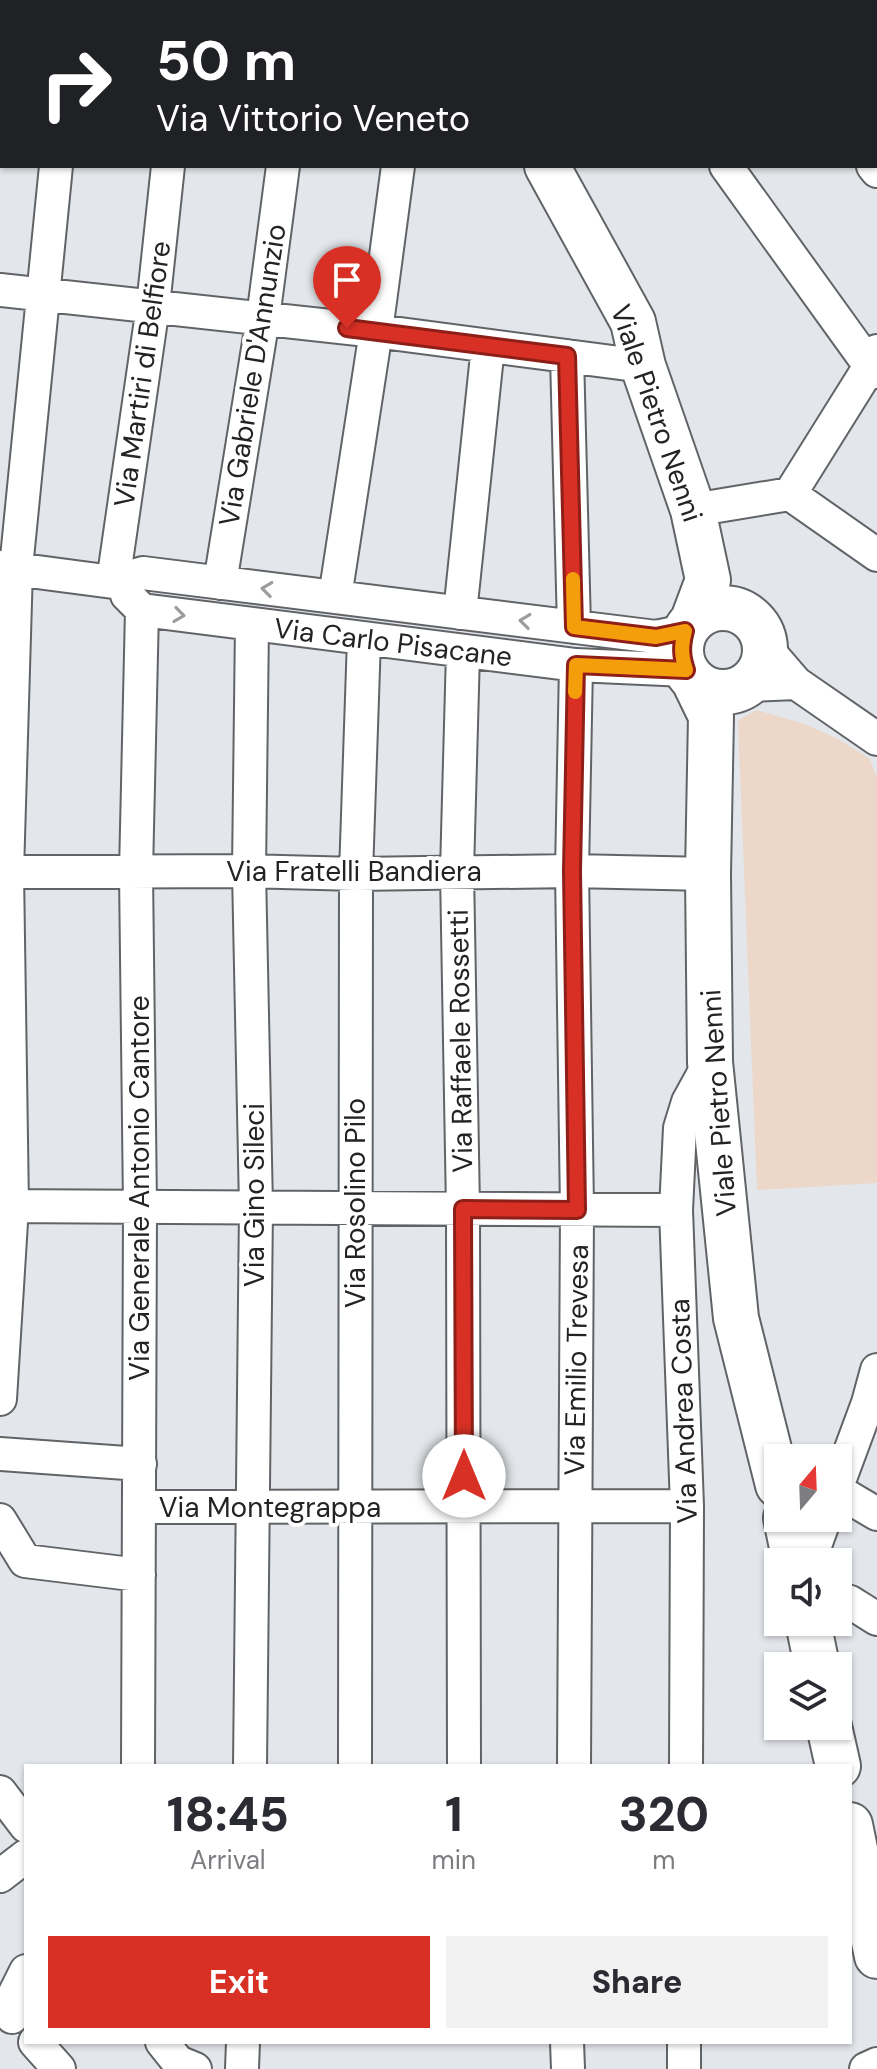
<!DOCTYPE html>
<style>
:root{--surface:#fff;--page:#f2f2f3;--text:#2b2b33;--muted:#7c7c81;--accent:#d93025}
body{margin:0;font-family:"DM Sans",sans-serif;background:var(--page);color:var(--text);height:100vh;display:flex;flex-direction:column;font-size:30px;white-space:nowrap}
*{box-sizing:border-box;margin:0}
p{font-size:26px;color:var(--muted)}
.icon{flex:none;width:44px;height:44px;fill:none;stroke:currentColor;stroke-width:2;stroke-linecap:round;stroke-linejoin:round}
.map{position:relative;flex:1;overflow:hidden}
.side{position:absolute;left:24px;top:1764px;width:828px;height:280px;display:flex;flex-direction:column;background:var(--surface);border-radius:0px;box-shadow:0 2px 6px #0004}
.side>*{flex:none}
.hud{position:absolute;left:0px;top:0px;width:878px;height:168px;box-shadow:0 2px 6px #0004;background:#202124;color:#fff;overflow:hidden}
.needle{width:52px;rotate:19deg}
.buttons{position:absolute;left:764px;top:1444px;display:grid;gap:16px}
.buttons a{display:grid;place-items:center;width:88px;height:88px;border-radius:0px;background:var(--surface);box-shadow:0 2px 6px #0004;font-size:40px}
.pin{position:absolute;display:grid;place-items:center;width:68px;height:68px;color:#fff;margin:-82px -34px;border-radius:50% 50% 50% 0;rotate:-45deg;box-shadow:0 0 8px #0007}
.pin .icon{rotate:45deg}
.me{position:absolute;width:88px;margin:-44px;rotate:0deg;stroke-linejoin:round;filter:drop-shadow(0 0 6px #0008)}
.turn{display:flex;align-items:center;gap:28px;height:168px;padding:0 24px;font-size:36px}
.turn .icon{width:104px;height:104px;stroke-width:2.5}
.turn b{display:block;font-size:56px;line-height:68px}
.eta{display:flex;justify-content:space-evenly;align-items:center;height:136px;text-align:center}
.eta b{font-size:48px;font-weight:800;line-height:56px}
.primary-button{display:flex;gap:16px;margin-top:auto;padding:16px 24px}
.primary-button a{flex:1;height:92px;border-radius:0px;background:var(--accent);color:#fff;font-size:32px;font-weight:800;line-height:92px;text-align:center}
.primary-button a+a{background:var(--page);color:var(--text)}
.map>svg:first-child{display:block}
</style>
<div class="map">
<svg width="877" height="2069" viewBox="0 0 877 2069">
<rect width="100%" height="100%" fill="#e3e6ea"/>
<!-- education -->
<path fill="#ecd7c9" d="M 756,710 L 802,723 L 838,739 L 870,759 L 877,778 L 877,1183 L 757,1190 L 738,721 Z"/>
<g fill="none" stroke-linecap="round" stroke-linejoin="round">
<!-- minor casing -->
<g stroke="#616467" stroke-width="36">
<path id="minor" d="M 287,0 L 303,2
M 603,0 L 605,2
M 74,2 L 74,0
M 187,2 L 187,0
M 756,2 L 759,0
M 726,166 L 870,366 L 877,372
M 873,166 L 877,171
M 0,290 L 376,331 L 643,366
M 567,356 L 574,627
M 790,494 L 877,555
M 693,510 L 790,494 L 870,366 L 877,351
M 0,567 L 113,582 L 143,573 L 656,637 L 685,631
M 113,582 L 153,306 L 168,166
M 220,583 L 263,318 L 283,166
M 127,595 L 142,610 L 576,665 L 686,670
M 335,597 L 376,331 L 398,166
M 460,613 L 488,346
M 765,647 L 796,683 L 877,739
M 463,652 L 457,871 L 463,1209 L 464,1766
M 748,685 L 796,683
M 0,872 L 249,871 L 356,874 L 572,871 L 708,874
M 0,1206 L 676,1210
M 0,1399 L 12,1206 L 7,872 L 16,568 L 56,166
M 0,1454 L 140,1464
M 838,1484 L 868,1403 L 877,1370
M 838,1491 L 877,1514
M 140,1507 L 687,1506
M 0,1520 L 25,1561 L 139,1575
M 809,1562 L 825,1518
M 838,1598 L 850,1602 L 877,1619
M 138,1766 L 140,1207 L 136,872 L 142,610
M 250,1766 L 256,1207 L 249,871 L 252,624
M 355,1766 L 356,874 L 364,639
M 574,1766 L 577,1210 L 572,871 L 576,665
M 686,1766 L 687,1506 L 676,1210 L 680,1128 L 688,1102 L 710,1062
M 0,1792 L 26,1826
M 0,1876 L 26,1856
M 12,2017 L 15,1993 L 26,1971
M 35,2042 L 59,2069
M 162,2042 L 178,2062 L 195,2069
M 567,2042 L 568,2069
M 242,2069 L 243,2042
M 684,2069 L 684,2042
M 866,2069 L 877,2064"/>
</g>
<!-- secondary casing -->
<g stroke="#616467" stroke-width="48">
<path id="secondary" d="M 429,0 L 430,2
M 547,166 L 633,322 L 643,366 L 693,510 L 708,580 L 693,620
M681 650a42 42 0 1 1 84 0a42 42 0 1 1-84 0Z
M 694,681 L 711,716 L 708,874 L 710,1062 L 736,1318 L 778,1485
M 786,1518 L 795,1562
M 808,1622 L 817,1666
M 829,1726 L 838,1766
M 850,1825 L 877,1956"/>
</g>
<!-- minor -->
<use href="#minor" stroke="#fff" stroke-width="32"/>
<!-- secondary -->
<use href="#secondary" stroke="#fff" stroke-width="44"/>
</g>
<!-- one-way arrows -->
<defs><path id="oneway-chevron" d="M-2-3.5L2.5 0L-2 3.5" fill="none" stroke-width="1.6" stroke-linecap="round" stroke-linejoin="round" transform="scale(2)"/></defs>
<g stroke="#9c9c9c">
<use href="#oneway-chevron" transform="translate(267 589) rotate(-173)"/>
<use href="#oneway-chevron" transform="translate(179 615) rotate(8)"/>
<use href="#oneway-chevron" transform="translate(525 621) rotate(-173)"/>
</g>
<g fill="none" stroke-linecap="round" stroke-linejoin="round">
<!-- route casing -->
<g stroke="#8d1f18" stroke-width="20">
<path id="route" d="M 347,328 L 567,356 L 574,627 L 656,637 L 685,631 C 681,646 681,655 686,670 L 576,665 L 572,871 L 577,1210 L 463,1209 L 464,1476"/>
</g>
<!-- route -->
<use href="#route" stroke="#d93025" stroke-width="14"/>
<!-- slow -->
<path stroke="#f59e0b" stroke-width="14" d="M 573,579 L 574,627 L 656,637 L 685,631 C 681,646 681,655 686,670 L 576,665 L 575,692"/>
</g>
<g text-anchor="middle" stroke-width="8" stroke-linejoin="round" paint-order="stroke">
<!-- street labels -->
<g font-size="28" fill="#222324" stroke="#fff">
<text transform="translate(142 374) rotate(-82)" y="10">Via Martiri di Belfiore</text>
<text transform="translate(252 375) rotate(-81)" y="10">Via Gabriele D'Annunzio</text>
<text transform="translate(657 413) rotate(71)" y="10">Viale Pietro Nenni</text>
<text transform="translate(393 642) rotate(7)" y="10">Via Carlo Pisacane</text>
<text x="354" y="881">Via Fratelli Bandiera</text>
<text transform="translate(460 1041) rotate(-91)" y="10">Via Raffaele Rossetti</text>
<text transform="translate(718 1103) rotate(-94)" y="10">Viale Pietro Nenni</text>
<text transform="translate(139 1188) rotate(-90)" y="10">Via Generale Antonio Cantore</text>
<text transform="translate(254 1195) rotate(-90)" y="10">Via Gino Sileci</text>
<text transform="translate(355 1203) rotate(-90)" y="10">Via Rosolino Pilo</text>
<text transform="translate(576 1360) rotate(-89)" y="10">Via Emilio Trevesa</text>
<text transform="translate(683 1411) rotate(-92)" y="10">Via Andrea Costa</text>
<text x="270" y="1517">Via Montegrappa</text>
</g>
</g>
</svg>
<div class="buttons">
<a><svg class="needle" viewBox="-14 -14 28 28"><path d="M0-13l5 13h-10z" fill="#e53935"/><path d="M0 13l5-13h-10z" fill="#7c7c81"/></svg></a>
<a><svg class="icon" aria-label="sound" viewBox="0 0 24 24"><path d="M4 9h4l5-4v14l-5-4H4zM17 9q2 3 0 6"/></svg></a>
<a><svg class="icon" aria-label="layers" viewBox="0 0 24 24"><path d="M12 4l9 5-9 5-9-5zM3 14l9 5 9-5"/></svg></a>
</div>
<div class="pin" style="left:347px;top:328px;background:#d93025"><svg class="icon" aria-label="arrive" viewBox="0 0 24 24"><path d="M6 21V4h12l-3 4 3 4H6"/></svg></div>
<svg class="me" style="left:464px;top:1476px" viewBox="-20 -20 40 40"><circle r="19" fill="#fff"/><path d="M0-13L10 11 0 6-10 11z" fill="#d93025"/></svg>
<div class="hud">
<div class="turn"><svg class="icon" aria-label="right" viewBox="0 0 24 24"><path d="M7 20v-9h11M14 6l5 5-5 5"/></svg><div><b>50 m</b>Via Vittorio Veneto</div></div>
</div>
<section class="side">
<div class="eta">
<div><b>18:45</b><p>Arrival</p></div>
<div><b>1</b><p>min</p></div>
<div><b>320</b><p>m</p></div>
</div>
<div class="primary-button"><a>Exit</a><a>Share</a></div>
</section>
</div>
